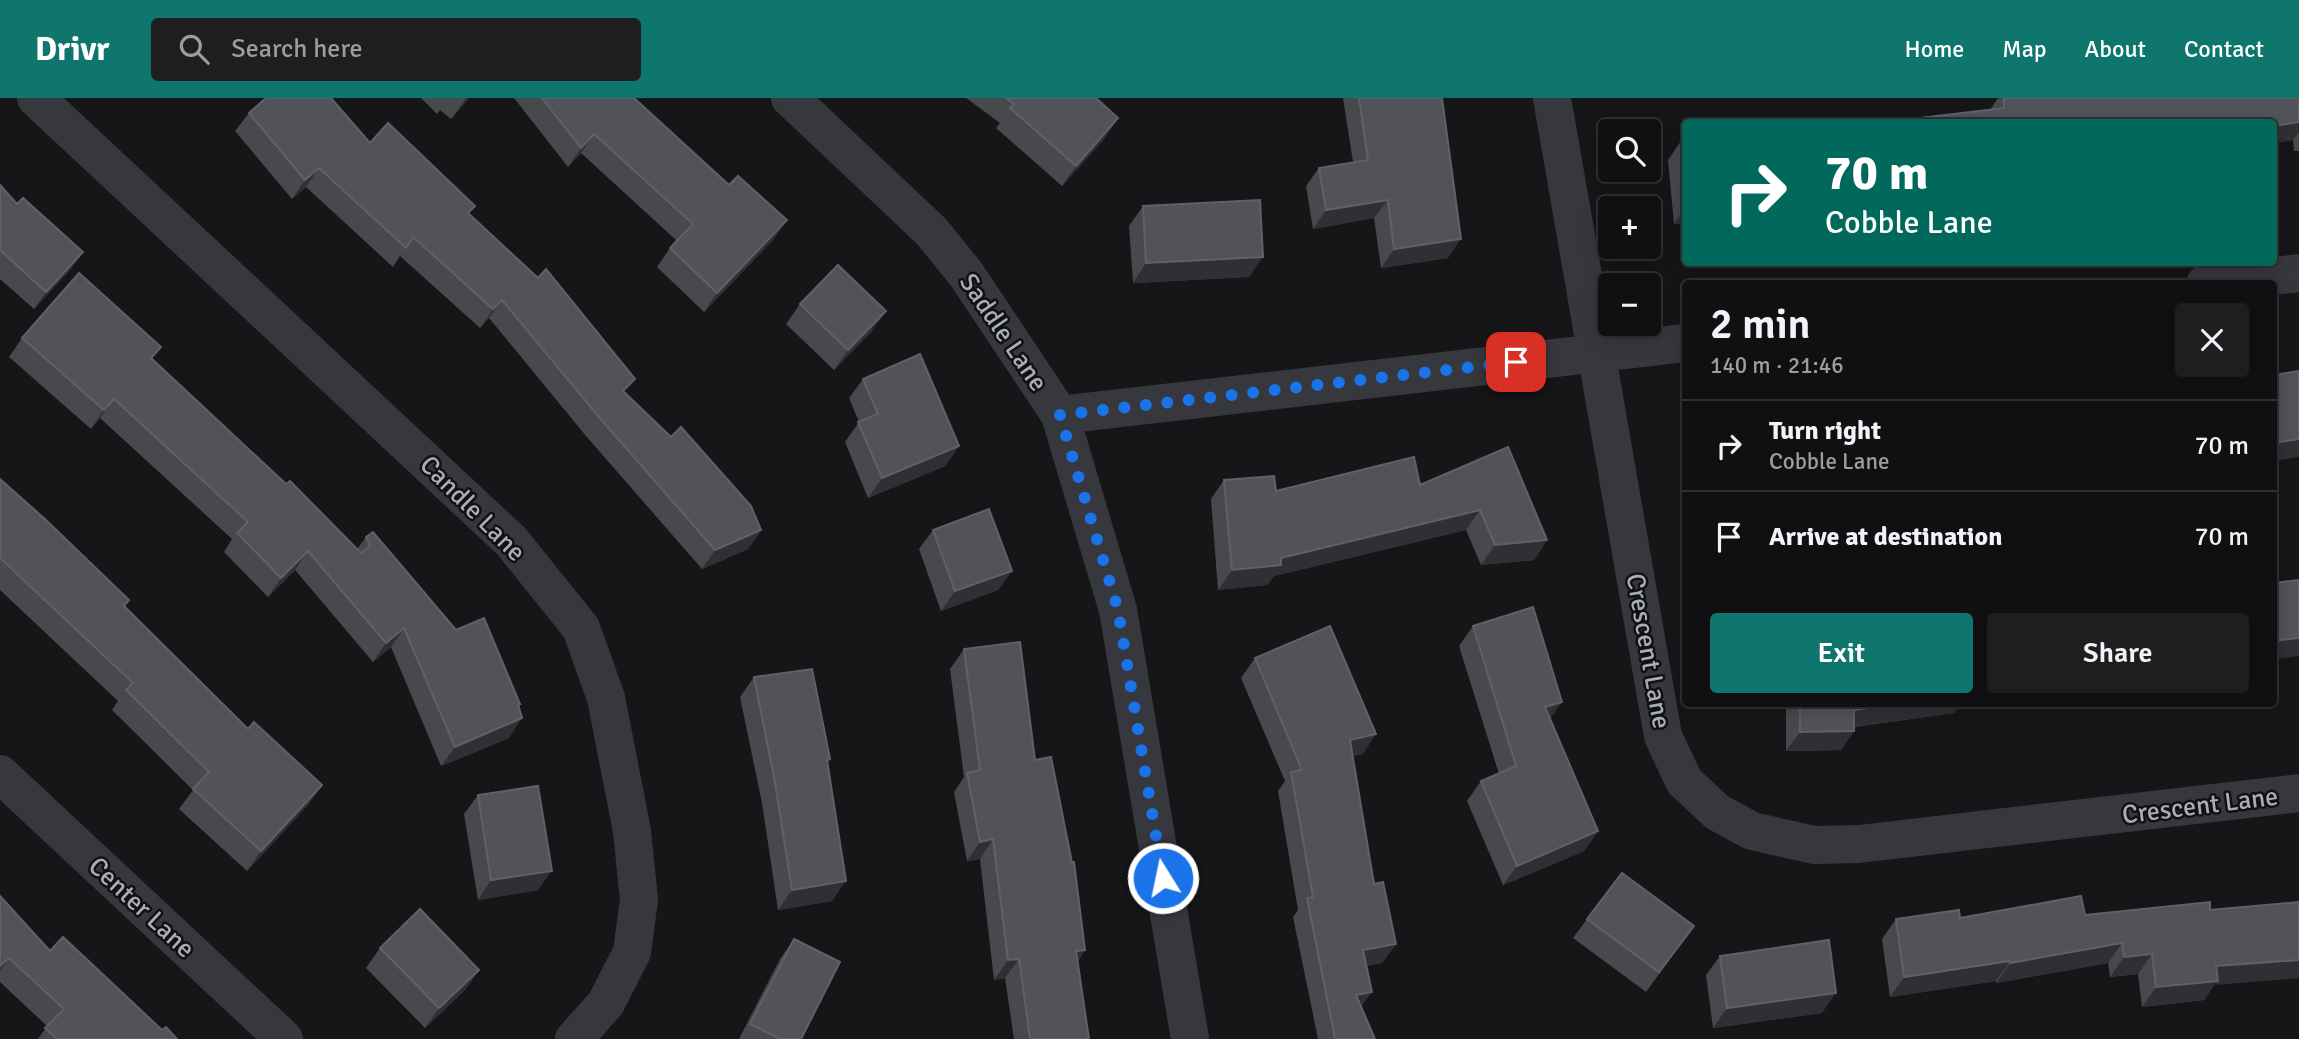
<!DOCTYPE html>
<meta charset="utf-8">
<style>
:root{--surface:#101012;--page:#1e1e20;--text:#f1f3f6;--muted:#9c9d9f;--line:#303032;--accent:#0f766e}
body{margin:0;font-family:Signika,sans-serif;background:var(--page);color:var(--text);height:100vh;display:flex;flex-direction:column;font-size:26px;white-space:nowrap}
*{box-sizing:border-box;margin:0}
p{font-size:23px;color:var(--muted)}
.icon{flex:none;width:38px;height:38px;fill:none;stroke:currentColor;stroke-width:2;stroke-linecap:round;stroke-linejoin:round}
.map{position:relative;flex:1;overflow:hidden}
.side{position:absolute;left:1682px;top:182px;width:595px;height:427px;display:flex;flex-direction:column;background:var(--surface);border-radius:7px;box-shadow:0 4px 18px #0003,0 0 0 2px var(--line)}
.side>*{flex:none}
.guide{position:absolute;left:1682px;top:21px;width:595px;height:147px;border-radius:7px;box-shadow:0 4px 18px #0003,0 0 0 2px var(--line);background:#00695c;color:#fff;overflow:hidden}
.buttons{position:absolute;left:1598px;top:21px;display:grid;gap:14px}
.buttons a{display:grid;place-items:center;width:63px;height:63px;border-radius:7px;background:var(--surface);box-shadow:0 4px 18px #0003,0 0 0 2px var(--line);font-size:35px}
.pin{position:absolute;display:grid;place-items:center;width:60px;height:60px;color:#fff;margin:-30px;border-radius:14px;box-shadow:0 4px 10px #0006}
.me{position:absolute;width:77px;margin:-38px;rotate:350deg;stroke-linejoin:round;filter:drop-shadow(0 0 5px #0008)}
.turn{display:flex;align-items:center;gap:24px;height:147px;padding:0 28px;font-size:32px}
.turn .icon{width:91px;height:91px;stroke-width:2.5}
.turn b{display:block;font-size:49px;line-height:60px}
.round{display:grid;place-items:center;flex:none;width:74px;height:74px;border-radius:7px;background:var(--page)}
.headline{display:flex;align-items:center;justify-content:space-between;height:119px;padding:0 28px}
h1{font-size:42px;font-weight:600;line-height:52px}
.action{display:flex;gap:14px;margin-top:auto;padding:14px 28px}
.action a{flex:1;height:80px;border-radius:7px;background:var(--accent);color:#fff;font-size:28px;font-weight:600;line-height:80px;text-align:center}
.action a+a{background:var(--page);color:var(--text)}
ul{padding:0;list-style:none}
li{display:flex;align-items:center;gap:21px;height:91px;padding:0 28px;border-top:2px solid var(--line)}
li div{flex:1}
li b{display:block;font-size:26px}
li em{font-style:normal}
header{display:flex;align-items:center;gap:42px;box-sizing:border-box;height:98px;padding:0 35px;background:var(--accent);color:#fff}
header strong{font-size:33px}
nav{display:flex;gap:38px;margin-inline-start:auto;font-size:24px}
.search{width:490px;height:63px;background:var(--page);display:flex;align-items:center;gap:18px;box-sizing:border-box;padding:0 24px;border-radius:7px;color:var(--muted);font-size:26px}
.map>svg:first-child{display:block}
</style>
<header>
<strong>Drivr</strong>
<div class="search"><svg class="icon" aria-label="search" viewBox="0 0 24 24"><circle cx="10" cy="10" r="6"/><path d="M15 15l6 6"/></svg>Search here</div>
<nav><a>Home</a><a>Map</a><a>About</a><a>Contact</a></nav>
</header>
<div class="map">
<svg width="2299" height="941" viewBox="0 0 2299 941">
<rect width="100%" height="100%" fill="#161618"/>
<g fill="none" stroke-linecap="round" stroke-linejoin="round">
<!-- minor -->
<path stroke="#37383d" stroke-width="38" d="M 36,0 L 511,443 L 581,530 L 606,600 L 632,733 L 639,802 L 632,854 L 606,905 L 574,941
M 790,0 L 931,133 L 966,176 L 1060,317 L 1118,512 L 1190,941
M 1552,0 L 1663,638 L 1684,683 L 1717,714 L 1752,733 L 1814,747 L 1859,746 L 2299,695
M 2205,186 L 2299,175
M 1060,317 L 1685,245"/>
<!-- tertiary -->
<path stroke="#37383d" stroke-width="38" d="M 0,676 L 284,941"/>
</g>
<!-- wall -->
<path fill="#47494d" d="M 421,0 L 469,0 L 451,21 L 440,12 L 437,16 Z
M 514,0 L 634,0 L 774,141 L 704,214 L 657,169 L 670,150 L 677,143 L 581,55 L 568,69 Z
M 966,0 L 1096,0 L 1105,40 L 1062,88 L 996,30 L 1000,25 Z
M 1343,0 L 1442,0 L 1448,160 L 1381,170 L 1374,120 L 1313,131 L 1306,88 L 1319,70 L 1353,64 Z
M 1998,0 L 2299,0 L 2299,53 L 2294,53 L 2293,42 L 2273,45 L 2273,24 L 1895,24 L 1896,23 L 1990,12 Z
M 249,15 L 370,45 L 469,116 L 625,295 L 761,432 L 748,451 L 702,471 L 586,338 L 489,220 L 480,230 L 400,158 L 393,169 L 306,89 L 292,101 L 235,33 Z
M 1685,42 L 1685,125 L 1674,126 L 1668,62 L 1681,43 Z
M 0,87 L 71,171 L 34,211 L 0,181 Z
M 1143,108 L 1249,179 L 1133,185 L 1129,128 Z
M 800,206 L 872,233 L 834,272 L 786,226 Z
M 22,240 L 161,249 L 152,261 L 357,451 L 366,439 L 456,532 L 520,606 L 509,640 L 441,668 L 391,549 L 373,564 L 295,472 L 268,499 L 224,454 L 232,441 L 100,320 L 91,331 L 9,259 Z
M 863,281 L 959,348 L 945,368 L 868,400 L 845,344 L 859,324 L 849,300 Z
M 1508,349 L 1547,442 L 1534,462 L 1481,467 L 1466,432 L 1274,478 L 1267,487 L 1218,492 L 1211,401 L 1224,382 L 1276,393 L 1420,387 Z
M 0,381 L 125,509 L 248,631 L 322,687 L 308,707 L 247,773 L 179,711 L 193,692 L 112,612 L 118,603 L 0,492 Z
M 933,432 L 1012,473 L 998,492 L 941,513 L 919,451 Z
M 1473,528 L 1550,621 L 1598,733 L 1584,753 L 1503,787 L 1467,703 L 1481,683 L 1499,676 L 1459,548 Z
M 964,551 L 1035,662 L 1085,852 L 1078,863 L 1089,941 L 1014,941 L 1005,880 L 994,882 L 980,761 L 967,763 L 954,694 L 964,679 L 950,571 Z
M 1255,560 L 1363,656 L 1353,658 L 1374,786 L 1396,846 L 1382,865 L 1366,868 L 1361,909 L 1375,941 L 1318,941 L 1293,819 L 1298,812 L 1278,693 L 1285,683 L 1241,580 Z
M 754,579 L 830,661 L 828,664 L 832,803 L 778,812 L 762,705 L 740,599 Z
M 1786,606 L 1961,606 L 1954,615 L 1854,629 L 1854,633 L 1841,652 L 1786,653 Z
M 478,697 L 538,792 L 478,802 L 464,716 Z
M 0,798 L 50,853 L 162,932 L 177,941 L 38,941 L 47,928 L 0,884 Z
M 2085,817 L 2214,887 L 2204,902 L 2142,909 L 2138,876 L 2110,879 L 2108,865 L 1996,885 L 1996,883 L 1890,899 L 1882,841 L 1896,821 Z
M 1587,821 L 1694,828 L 1646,894 L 1573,840 Z
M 794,841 L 801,941 L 739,941 L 780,861 Z
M 380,850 L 479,872 L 465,892 L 425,930 L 366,870 Z
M 1720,858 L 1822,915 L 1713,930 L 1706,877 Z"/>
<!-- shaded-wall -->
<path fill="#2f3033" d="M 466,0 L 469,0 L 451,21 Z
M 1118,20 L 1105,40 L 1062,88 L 1076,68 Z
M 2299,24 L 2299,34 L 2293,42 L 2273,45 L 2273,28 Z
M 594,36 L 581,55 L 568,69 L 581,50 Z
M 319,70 L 306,89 L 292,101 L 305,82 Z
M 1388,102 L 1374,120 L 1313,131 L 1326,112 Z
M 1685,110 L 1685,125 L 1674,126 Z
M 787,122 L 774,141 L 704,214 L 717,195 Z
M 1461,141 L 1448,160 L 1381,170 L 1394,151 Z
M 83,154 L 71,171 L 34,211 L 46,194 Z
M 1263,159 L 1249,179 L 1133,185 L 1146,165 Z
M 502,202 L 489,220 L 480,230 L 493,211 Z
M 886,213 L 872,233 L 834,272 L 848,252 Z
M 114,301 L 100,320 L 91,331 L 104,312 Z
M 2299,341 L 2299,359 L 2273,363 L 2273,345 Z
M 959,348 L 945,368 L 868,400 L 882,380 Z
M 1480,412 L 1466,432 L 1274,478 L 1267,487 L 1218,492 L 1232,472 Z
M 761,432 L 748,451 L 702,471 L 715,452 Z
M 1547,442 L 1534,462 L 1481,467 L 1495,447 Z
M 308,453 L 295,472 L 268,499 L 281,480 Z
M 1012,473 L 998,492 L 941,513 L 955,493 Z
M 404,530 L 391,549 L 373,564 L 386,545 Z
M 2299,540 L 2299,558 L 2273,561 L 2273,543 Z
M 1562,604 L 1548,624 L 1545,609 Z
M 1897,606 L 1961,606 L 1954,615 L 1840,631 L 1854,612 Z
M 522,620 L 509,640 L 441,668 L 455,649 Z
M 1854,633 L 1841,652 L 1786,653 L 1800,634 Z
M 1376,636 L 1363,656 L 1336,661 L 1350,642 Z
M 322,687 L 308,707 L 247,773 L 261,753 Z
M 1598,733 L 1584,753 L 1503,787 L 1517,768 Z
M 993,741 L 980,761 L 967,763 L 980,744 Z
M 552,773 L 538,792 L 478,802 L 491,782 Z
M 846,783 L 832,803 L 778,812 L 792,792 Z
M 2122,845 L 2108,865 L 1996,885 L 2010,865 Z
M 1396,846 L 1382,865 L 1350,871 L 1363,852 Z
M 1085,852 L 1071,872 L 1076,853 Z
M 2152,856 L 2138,876 L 2110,879 L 2124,859 Z
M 9,860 L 0,873 L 0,868 Z
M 1019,861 L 1005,880 L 994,882 L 1008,862 Z
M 2299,862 L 2299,880 L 2214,887 L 2204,902 L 2142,909 L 2156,889 L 2216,868 Z
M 2010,863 L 1996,883 L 1890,899 L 1904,879 Z
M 479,872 L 465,892 L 425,930 L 439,910 Z
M 1372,894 L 1358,913 L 1356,897 Z
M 1836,895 L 1822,915 L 1713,930 L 1727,910 Z"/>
<!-- building -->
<path fill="#525359" stroke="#5f6168" stroke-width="2" d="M 266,0 L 331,0 L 370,45 L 388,25 L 475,108 L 468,115 L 538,180 L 546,171 L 635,281 L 623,293 L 671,339 L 681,329 L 751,408 L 761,432 L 715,452 L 599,319 L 502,202 L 493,211 L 413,139 L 406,150 L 319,70 L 305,82 L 249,15 Z
M 542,0 L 634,0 L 729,87 L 738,78 L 787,122 L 717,195 L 670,150 L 693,126 L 594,36 L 581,50 Z
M 1006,0 L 1096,0 L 1118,20 L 1076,68 L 1010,10 L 1014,6 Z
M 1359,0 L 1442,0 L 1461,141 L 1394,151 L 1388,102 L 1326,112 L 1319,70 L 1368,62 Z
M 2004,0 L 2299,0 L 2299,24 L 2273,28 L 2273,24 L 1896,24 L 1896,23 L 2004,10 Z
M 1685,42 L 1685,84 L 1681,43 Z
M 0,87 L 17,106 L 23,100 L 83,154 L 46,194 L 0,152 Z
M 1260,102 L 1263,159 L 1146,165 L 1143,108 Z
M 838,167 L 886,213 L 848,252 L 800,206 Z
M 79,175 L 161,249 L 151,260 L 286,386 L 290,383 L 361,455 L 370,448 L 366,439 L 373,434 L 456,532 L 484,520 L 520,606 L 518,606 L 522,620 L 455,649 L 404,530 L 386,545 L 308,453 L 281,480 L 237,435 L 248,424 L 114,301 L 104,312 L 22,240 Z
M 920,256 L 959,348 L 882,380 L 858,324 L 878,316 L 863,281 Z
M 2299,273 L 2299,341 L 2273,345 L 2273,277 Z
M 1508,349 L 1547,442 L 1495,447 L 1480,412 L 1281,460 L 1281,467 L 1232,472 L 1224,382 L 1274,378 L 1276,393 L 1414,359 L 1420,387 Z
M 0,381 L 46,422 L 129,502 L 124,508 L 248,631 L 254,624 L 322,687 L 261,753 L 193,691 L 209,674 L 126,592 L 133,585 L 0,460 Z
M 989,411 L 1012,473 L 955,493 L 933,432 Z
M 2299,482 L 2299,540 L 2273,543 L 2273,485 Z
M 1533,509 L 1562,604 L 1545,609 L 1598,733 L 1517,768 L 1481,683 L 1516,668 L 1473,528 Z
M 1330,528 L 1376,636 L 1350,642 L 1374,786 L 1383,784 L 1396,846 L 1363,852 L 1372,894 L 1356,897 L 1375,941 L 1335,941 L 1307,800 L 1313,799 L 1291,674 L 1302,672 L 1255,560 Z
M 1020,544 L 1035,662 L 1051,659 L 1072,765 L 1074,764 L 1085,852 L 1076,853 L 1089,941 L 1030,941 L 1019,861 L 1008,862 L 993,741 L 980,744 L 967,675 L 980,672 L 964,551 Z
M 812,571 L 830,661 L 827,662 L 846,783 L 792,792 L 775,685 L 754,579 Z
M 1800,606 L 1897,606 L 1854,612 L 1854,633 L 1800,634 Z
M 538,688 L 552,773 L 491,782 L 478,697 Z
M 1622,775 L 1694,828 L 1659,874 L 1587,821 Z
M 0,798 L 50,853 L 63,839 L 162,932 L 166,929 L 177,941 L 57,941 L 45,930 L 64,911 L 9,860 L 0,868 Z
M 2081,798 L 2085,817 L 2210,804 L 2210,812 L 2299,804 L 2299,862 L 2216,868 L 2218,883 L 2156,889 L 2152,856 L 2124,859 L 2122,845 L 2010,865 L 2010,863 L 1904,879 L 1896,821 L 1959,812 L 1960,820 Z
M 420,811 L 479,872 L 439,910 L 380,850 Z
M 794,841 L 840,864 L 801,941 L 781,941 L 750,926 Z
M 1829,842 L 1836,895 L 1727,910 L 1720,858 Z"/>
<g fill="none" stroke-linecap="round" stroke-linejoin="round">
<!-- route -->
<path stroke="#1a73e8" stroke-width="12" stroke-dasharray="0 21.6" d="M 1163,780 L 1118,512 L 1060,317 L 1516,264"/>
</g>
<g text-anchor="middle" stroke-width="5" stroke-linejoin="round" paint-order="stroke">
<!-- street labels -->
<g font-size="26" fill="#a8adb8" stroke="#111113">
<text transform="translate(1004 234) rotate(56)" y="9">Saddle Lane</text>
<text transform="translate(473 410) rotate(45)" y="9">Candle Lane</text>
<text transform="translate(1649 553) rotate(80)" y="9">Crescent Lane</text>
<text transform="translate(2200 707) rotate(-7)" y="9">Crescent Lane</text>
<text transform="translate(142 809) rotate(43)" y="9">Center Lane</text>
</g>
</g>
</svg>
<div class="buttons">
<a><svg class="icon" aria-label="search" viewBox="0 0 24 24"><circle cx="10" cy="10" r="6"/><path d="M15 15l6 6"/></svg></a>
<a>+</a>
<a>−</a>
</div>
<div class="pin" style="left:1516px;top:264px;background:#d93025"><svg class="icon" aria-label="arrive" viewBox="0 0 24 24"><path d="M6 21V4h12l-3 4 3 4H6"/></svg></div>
<svg class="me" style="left:1163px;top:780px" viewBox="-20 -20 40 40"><circle r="17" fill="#1a73e8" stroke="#fff" stroke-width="3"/><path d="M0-11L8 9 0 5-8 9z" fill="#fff"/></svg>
<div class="guide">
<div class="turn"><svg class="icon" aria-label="right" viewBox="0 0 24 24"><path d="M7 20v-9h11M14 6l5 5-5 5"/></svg><div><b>70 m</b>Cobble Lane</div></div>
</div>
<section class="side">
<div class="headline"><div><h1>2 min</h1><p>140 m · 21:46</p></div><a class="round"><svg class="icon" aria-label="close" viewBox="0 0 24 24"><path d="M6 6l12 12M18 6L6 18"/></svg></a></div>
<ul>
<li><svg class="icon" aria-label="right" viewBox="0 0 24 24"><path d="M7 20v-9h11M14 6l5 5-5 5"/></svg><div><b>Turn right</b><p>Cobble Lane</p></div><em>70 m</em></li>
<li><svg class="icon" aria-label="arrive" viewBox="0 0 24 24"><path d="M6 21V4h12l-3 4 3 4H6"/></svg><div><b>Arrive at destination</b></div><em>70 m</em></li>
</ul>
<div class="action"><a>Exit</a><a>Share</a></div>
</section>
</div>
